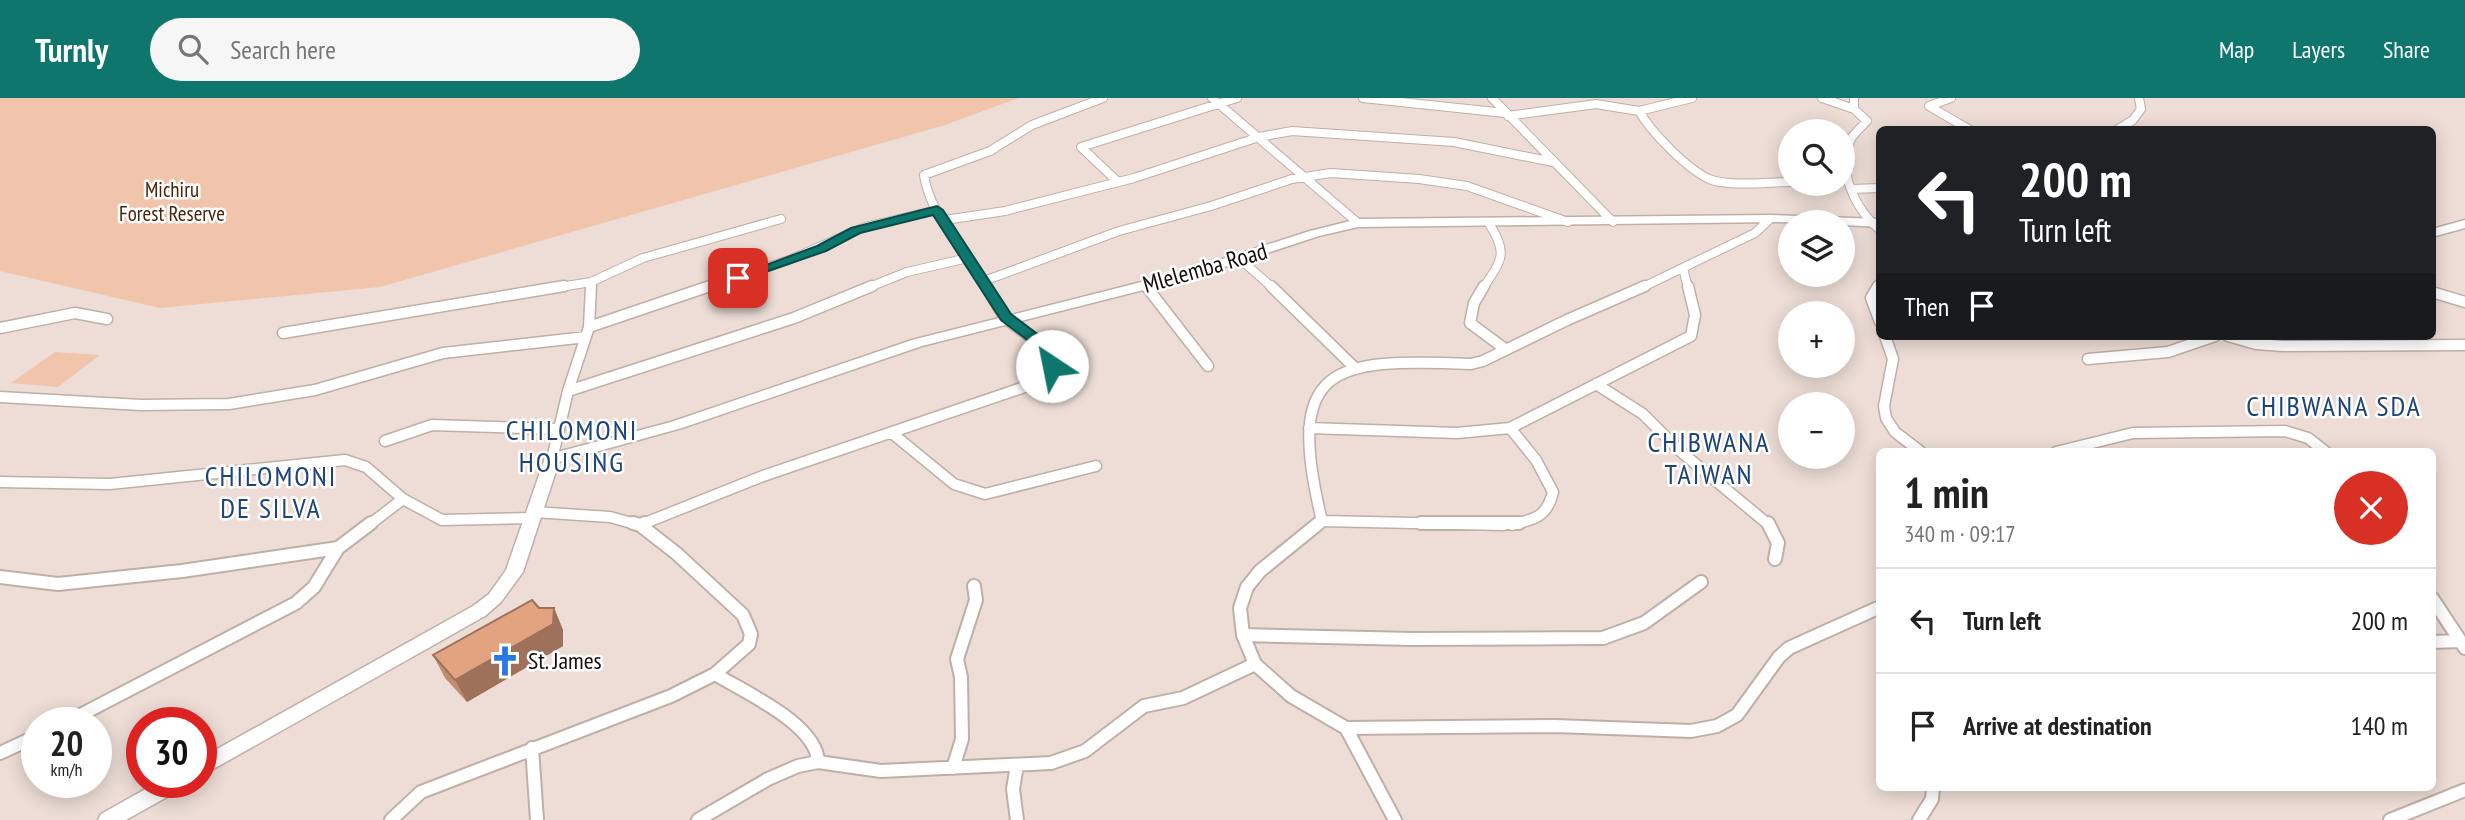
<!DOCTYPE html>
<meta charset="utf-8">
<style>
:root{--surface:#fff;--page:#f6f6f6;--text:#222;--muted:#767676;--line:#e0e0e0;--accent:#0f766e}
body{margin:0;font-family:"PT Sans Narrow",sans-serif;background:var(--page);color:var(--text);height:100vh;display:flex;flex-direction:column;font-size:26px;white-space:nowrap}
*{box-sizing:border-box;margin:0}
p{font-size:23px;color:var(--muted)}
.icon{flex:none;width:38px;height:38px;fill:none;stroke:currentColor;stroke-width:2;stroke-linecap:round;stroke-linejoin:round}
.map{position:relative;flex:1;overflow:hidden}
.details{position:absolute;left:1876px;top:350px;width:560px;height:343px;display:flex;flex-direction:column;background:var(--surface);border-radius:10px;box-shadow:0 4px 18px #0003}
.details>*{flex:none}
.banner{position:absolute;left:1876px;top:28px;width:560px;height:214px;border-radius:10px;box-shadow:0 4px 18px #0003;background:#202124;color:#fff;overflow:hidden}
.fabs{position:absolute;left:1778px;top:21px;display:grid;gap:14px}
.fabs a{display:grid;place-items:center;width:77px;height:77px;border-radius:50%;background:var(--surface);box-shadow:0 4px 18px #0003;font-size:35px}
.speed{position:absolute;left:21px;top:609px;display:flex;gap:14px;font-size:35px;font-weight:700;text-align:center}
.speed>*{display:grid;place-content:center;width:91px;height:91px;border-radius:50%;background:var(--surface);box-shadow:0 4px 18px #0003;line-height:1}
.speed small{font-size:18px;font-weight:400}
.speed .limit{border:10px solid #d22;background:#fff;color:#111}
.pin{position:absolute;display:grid;place-items:center;width:60px;height:60px;color:#fff;margin:-30px;border-radius:14px;box-shadow:0 4px 10px #0006}
.me{position:absolute;width:77px;margin:-38px;rotate:326deg;stroke-linejoin:round;filter:drop-shadow(0 0 5px #0008)}
.turn{display:flex;align-items:center;gap:24px;height:147px;padding:0 28px;font-size:32px}
.turn .icon{width:91px;height:91px;stroke-width:2.5}
.turn b{display:block;font-size:49px;line-height:60px}
.then{display:flex;align-items:center;height:66px;padding:0 28px;background:#0003;gap:14px;font-size:26px}
.round{display:grid;place-items:center;flex:none;width:74px;height:74px;border-radius:37px;background:var(--page)}
.summary{display:flex;align-items:center;justify-content:space-between;height:119px;padding:0 28px}
h1{font-size:42px;font-weight:700;line-height:52px}
ul{padding:0;list-style:none}
li{display:flex;align-items:center;gap:21px;height:105px;padding:0 28px;border-top:2px solid var(--line)}
li div{flex:1}
li b{display:block;font-size:26px}
li em{font-style:normal}
header{display:flex;align-items:center;gap:42px;box-sizing:border-box;height:98px;padding:0 35px;background:var(--accent);color:#fff}
header strong{font-size:33px}
nav{display:flex;gap:38px;margin-inline-start:auto;font-size:24px}
.search{width:490px;height:63px;background:var(--page);display:flex;align-items:center;gap:18px;box-sizing:border-box;padding:0 24px;border-radius:38px;color:var(--muted);font-size:26px}
.map>svg:first-child{display:block}
</style>
<header>
<strong>Turnly</strong>
<div class="search"><svg class="icon" aria-label="search" viewBox="0 0 24 24"><circle cx="10" cy="10" r="6"/><path d="M15 15l6 6"/></svg>Search here</div>
<nav><a>Map</a><a>Layers</a><a>Share</a></nav>
</header>
<div class="map">
<svg width="2465" height="722" viewBox="0 0 2465 722">
<rect width="100%" height="100%" fill="#edddd6"/>
<!-- green -->
<path fill="#f1c4ac" d="M 0,0 L 1019,0 L 945,27 L 380,189 L 160,210 L 0,173 Z
M 55,254 L 100,257 L 58,289 L 11,285 Z"/>
<g fill="none" stroke-linecap="round" stroke-linejoin="round">
<!-- street-far2 casing -->
<g stroke="#beafa7" stroke-width="10">
<path id="street-far2" d="M 1212,0 L 1358,125
M 1363,0 L 1505,15
M 1492,0 L 1613,124
M 1822,0 L 1854,11
M 1854,0 L 1854,11 L 1867,23 C 1862,28 1856,34 1852,39 C 1834,70 1856,112 1880,132
M 1951,0 L 1929,8 L 1970,32
M 1639,13 C 1651,34 1686,70 1709,81 C 1727,89 1769,84 1790,84
M 1508,18 L 1596,6 L 1639,13 L 1692,0
M 2117,32 L 2133,22 L 2141,11 L 2139,0
M 1118,84 L 1081,49 L 1237,0
M 1851,91 L 1880,90
M 945,122 L 1005,113 L 1134,80 L 1259,39 L 1292,33 L 1454,44 L 1553,64
M 1241,162 L 1273,190
M 1683,170 L 1688,190
M 984,183 L 1119,133 L 1211,108 L 1292,81 L 1331,75 L 1419,81 L 1467,88 L 1568,124
M 1145,187 L 1147,190
M 554,190 L 591,184
M 591,190 L 591,184 L 643,160 L 781,121
M 705,190 L 789,162 L 865,129 L 937,112
M 867,190 L 907,174 L 968,160
M 987,190 C 966,158 929,114 924,77 L 990,53 L 1032,27 L 1103,0
M 1483,190 C 1503,161 1508,155 1488,124
M 1641,190 L 1755,135 L 1770,121
M 1877,190 L 1880,184"/>
</g>
<!-- street-far1 casing -->
<g stroke="#beafa7" stroke-width="13">
<path id="street-far1" d="M 1146,188 L 1208,268
M 1271,188 L 1356,271
M 1484,188 L 1474,205 L 1470,225 L 1505,251
M 1878,188 L 1871,200 L 1880,224
M 2432,194 L 2465,204
M 589,229 L 710,188
M 0,230 L 75,215 L 107,221
M 283,235 L 564,188
M 1885,238 L 1893,261 L 1884,308 L 1886,320 L 1895,334 L 1921,354
M 2228,238 L 2256,246 L 2283,248 L 2465,247
M 2088,261 L 2168,254 L 2215,238
M 1596,286 L 1643,316 L 1680,353 L 1769,427
M 568,293 L 794,220 L 872,188
M 0,299 L 141,307 L 229,306 L 315,292 L 443,255 L 586,239
M 1309,330 L 1457,335 L 1510,330 L 1691,238 L 1695,217 L 1688,188
M 1510,330 L 1536,362 L 1553,394 C 1547,419 1535,421 1512,427
M 893,336 L 954,386 L 985,396 L 1096,368
M 385,343 L 432,327 L 558,331
M 2056,354 L 2133,335 L 2285,333 L 2308,340 L 2326,354
M 552,361 L 568,293 L 589,229 L 591,188
M 0,384 L 110,386 L 345,362 L 366,369 L 403,401 L 442,422 L 532,420
M 534,414 L 610,419 L 639,427
M 1322,423 C 1284,267 1330,260 1471,266 L 1483,263 L 1567,222 L 1645,188
M 369,427 L 403,401
M 640,427 L 763,378 L 1045,282 C 1063,249 1025,239 1007,221 C 998,212 993,199 986,188
M 1317,427 L 1322,423 L 1504,427"/>
</g>
<!-- street casing -->
<g stroke="#beafa7" stroke-width="16">
<path id="street" d="M 1319,425 L 1260,473 L 1247,489 L 1240,510 L 1243,537 L 1255,566 L 1291,598 L 1346,630 L 1555,628 L 1691,633 L 1717,628 L 1737,617 L 1779,559 L 1789,550 L 1880,509
M 1421,425 L 1519,425
M 1768,425 L 1778,445 L 1775,461
M 640,427 L 645,425
M 0,479 L 58,486 L 182,473 L 338,450
M 2432,500 L 2465,550
M 1243,537 L 1412,541 L 1603,540 L 1644,525 L 1701,484
M 2432,544 L 2460,543
M 715,576 C 744,594 817,626 818,664
M 65,625 L 296,505 L 314,489 L 338,450 L 371,425
M 1346,630 L 1395,722
M 532,650 L 537,722
M 0,655 L 37,638
M 1017,667 L 1013,691 L 1017,722
M 953,670 L 962,641 L 961,579 L 957,561 L 976,502 L 974,488
M 391,722 L 421,694 L 671,598 L 715,576 L 749,546 L 751,536 L 743,517 L 676,455 L 640,427 L 633,425
M 698,722 L 768,681 L 798,668 L 818,664 L 881,673 L 1051,665 L 1085,653 L 1144,608 L 1183,600 L 1255,566
M 1919,722 L 1932,701 L 1933,690
M 2390,722 L 2465,692"/>
</g>
<!-- secondary casing -->
<g stroke="#beafa7" stroke-width="3">
<path id="secondary" d="M 1770,117 L 1880,121 L 1880,129 L 1843,127 L 1843,124 L 1790,124 L 1358,129 L 1319,138 L 1191,180 L 922,248 L 682,330 L 559,364 L 523,474 L 501,504 L 485,518 L 201,678 L 201,660 L 473,508 L 489,496 L 506,472 L 546,357 L 671,324 L 912,242 L 1181,174 L 1310,133 L 1358,121 Z
M 2465,122 L 2465,130 L 2432,139 L 2432,131 Z
M 158,684 L 186,684 L 183,690 L 126,722 L 98,722 L 101,716 Z"/>
</g>
<!-- street-far2 -->
<use href="#street-far2" stroke="#fff" stroke-width="8"/>
<!-- street-far1 -->
<use href="#street-far1" stroke="#fff" stroke-width="10"/>
<!-- street -->
<use href="#street" stroke="#fff" stroke-width="12"/>
<!-- secondary -->
<use href="#secondary" fill="#fff" fill-rule="evenodd"/>
</g>
<!-- wall -->
<path fill="#c28c6f" d="M 554,510 L 563,532 L 563,548 L 467,604 L 445,580 L 433,557 Z"/>
<!-- shaded-wall -->
<path fill="#9e725a" d="M 554,510 L 563,532 L 563,548 L 467,604 L 455,582 Z"/>
<!-- building -->
<path fill="#e2a381" stroke="#9e725a" stroke-width="2" d="M 532,502 L 539,510 L 554,510 L 553,526 L 455,582 L 433,557 Z"/>
<!-- route -->
<path fill="#0f766e" stroke="#0a4d48" stroke-width="2" d="M 937,108 L 943,112 L 1011,216 L 1040,238 L 1056,257 L 1059,268 L 1057,271 L 1046,271 L 1042,258 L 1030,244 L 1001,222 L 933,117 L 860,135 L 826,153 L 742,182 L 738,184 L 731,180 L 817,148 L 851,130 Z"/>
<!-- icons -->
<defs>
<g id="church-bare" transform="scale(2.415)"><path d="M-1.2-6h2.4v3.5h3.3v2.4h-3.3V6h-2.4V-.1h-3.3v-2.4h3.3Z" fill="#2779e4" stroke="#fff" stroke-width="2.5" paint-order="stroke"/></g>
</defs>
<g fill-rule="evenodd">
<use href="#church-bare" x="505" y="563"/>
</g>
<g text-anchor="middle" stroke-width="5" stroke-linejoin="round" paint-order="stroke">
<!-- far-park labels -->
<g font-size="21" fill="#4c240b" stroke="#fff">
<text x="172" y="99">Michiru<tspan x="172" dy="24">Forest Reserve</tspan></text>
</g>
<!-- street labels -->
<g font-size="24" fill="#120d0b" stroke="#fff">
<text transform="translate(1205 170) rotate(-16)" y="8">Mlelemba Road</text>
</g>
<!-- poi labels -->
<g font-size="24" fill="#120d0b" stroke="#fff" text-anchor="start">
<text x="528" y="571">St. James</text>
</g>
<!-- quarter labels -->
<g font-size="28" letter-spacing="2" fill="#1d4479" stroke="#fff">
<text x="2334" y="318">CHIBWANA SDA</text>
<text x="572" y="342">CHILOMONI<tspan x="572" dy="32">HOUSING</tspan></text>
<text x="1709" y="354">CHIBWANA<tspan x="1709" dy="32">TAIWAN</tspan></text>
<text x="271" y="388">CHILOMONI<tspan x="271" dy="32">DE SILVA</tspan></text>
</g>
</g>
</svg>
<div class="fabs">
<a><svg class="icon" aria-label="search" viewBox="0 0 24 24"><circle cx="10" cy="10" r="6"/><path d="M15 15l6 6"/></svg></a>
<a><svg class="icon" aria-label="layers" viewBox="0 0 24 24"><path d="M12 4l9 5-9 5-9-5zM3 14l9 5 9-5"/></svg></a>
<a>+</a>
<a>−</a>
</div>
<div class="speed"><div>20<small>km/h</small></div><div class="limit">30</div></div>
<div class="pin" style="left:738px;top:180px;background:#d93025"><svg class="icon" aria-label="arrive" viewBox="0 0 24 24"><path d="M6 21V4h12l-3 4 3 4H6"/></svg></div>
<svg class="me" style="left:1052px;top:268px" viewBox="-20 -20 40 40"><circle r="19" fill="#fff"/><path d="M0-13L10 11 0 6-10 11z" fill="#0f766e"/></svg>
<div class="banner">
<div class="turn"><svg class="icon" aria-label="left" viewBox="0 0 24 24"><path d="M17 20v-9H6M10 6l-5 5 5 5"/></svg><div><b>200 m</b>Turn left</div></div>
<div class="then">Then<svg class="icon" aria-label="arrive" viewBox="0 0 24 24"><path d="M6 21V4h12l-3 4 3 4H6"/></svg></div>
</div>
<section class="details">
<div class="summary"><div><h1>1 min</h1><p>340 m · 09:17</p></div><a class="round" style="background:#d93025;color:#fff"><svg class="icon" aria-label="close" viewBox="0 0 24 24"><path d="M6 6l12 12M18 6L6 18"/></svg></a></div>
<ul>
<li><svg class="icon" aria-label="left" viewBox="0 0 24 24"><path d="M17 20v-9H6M10 6l-5 5 5 5"/></svg><div><b>Turn left</b></div><em>200 m</em></li>
<li><svg class="icon" aria-label="arrive" viewBox="0 0 24 24"><path d="M6 21V4h12l-3 4 3 4H6"/></svg><div><b>Arrive at destination</b></div><em>140 m</em></li>
</ul>
</section>
</div>
